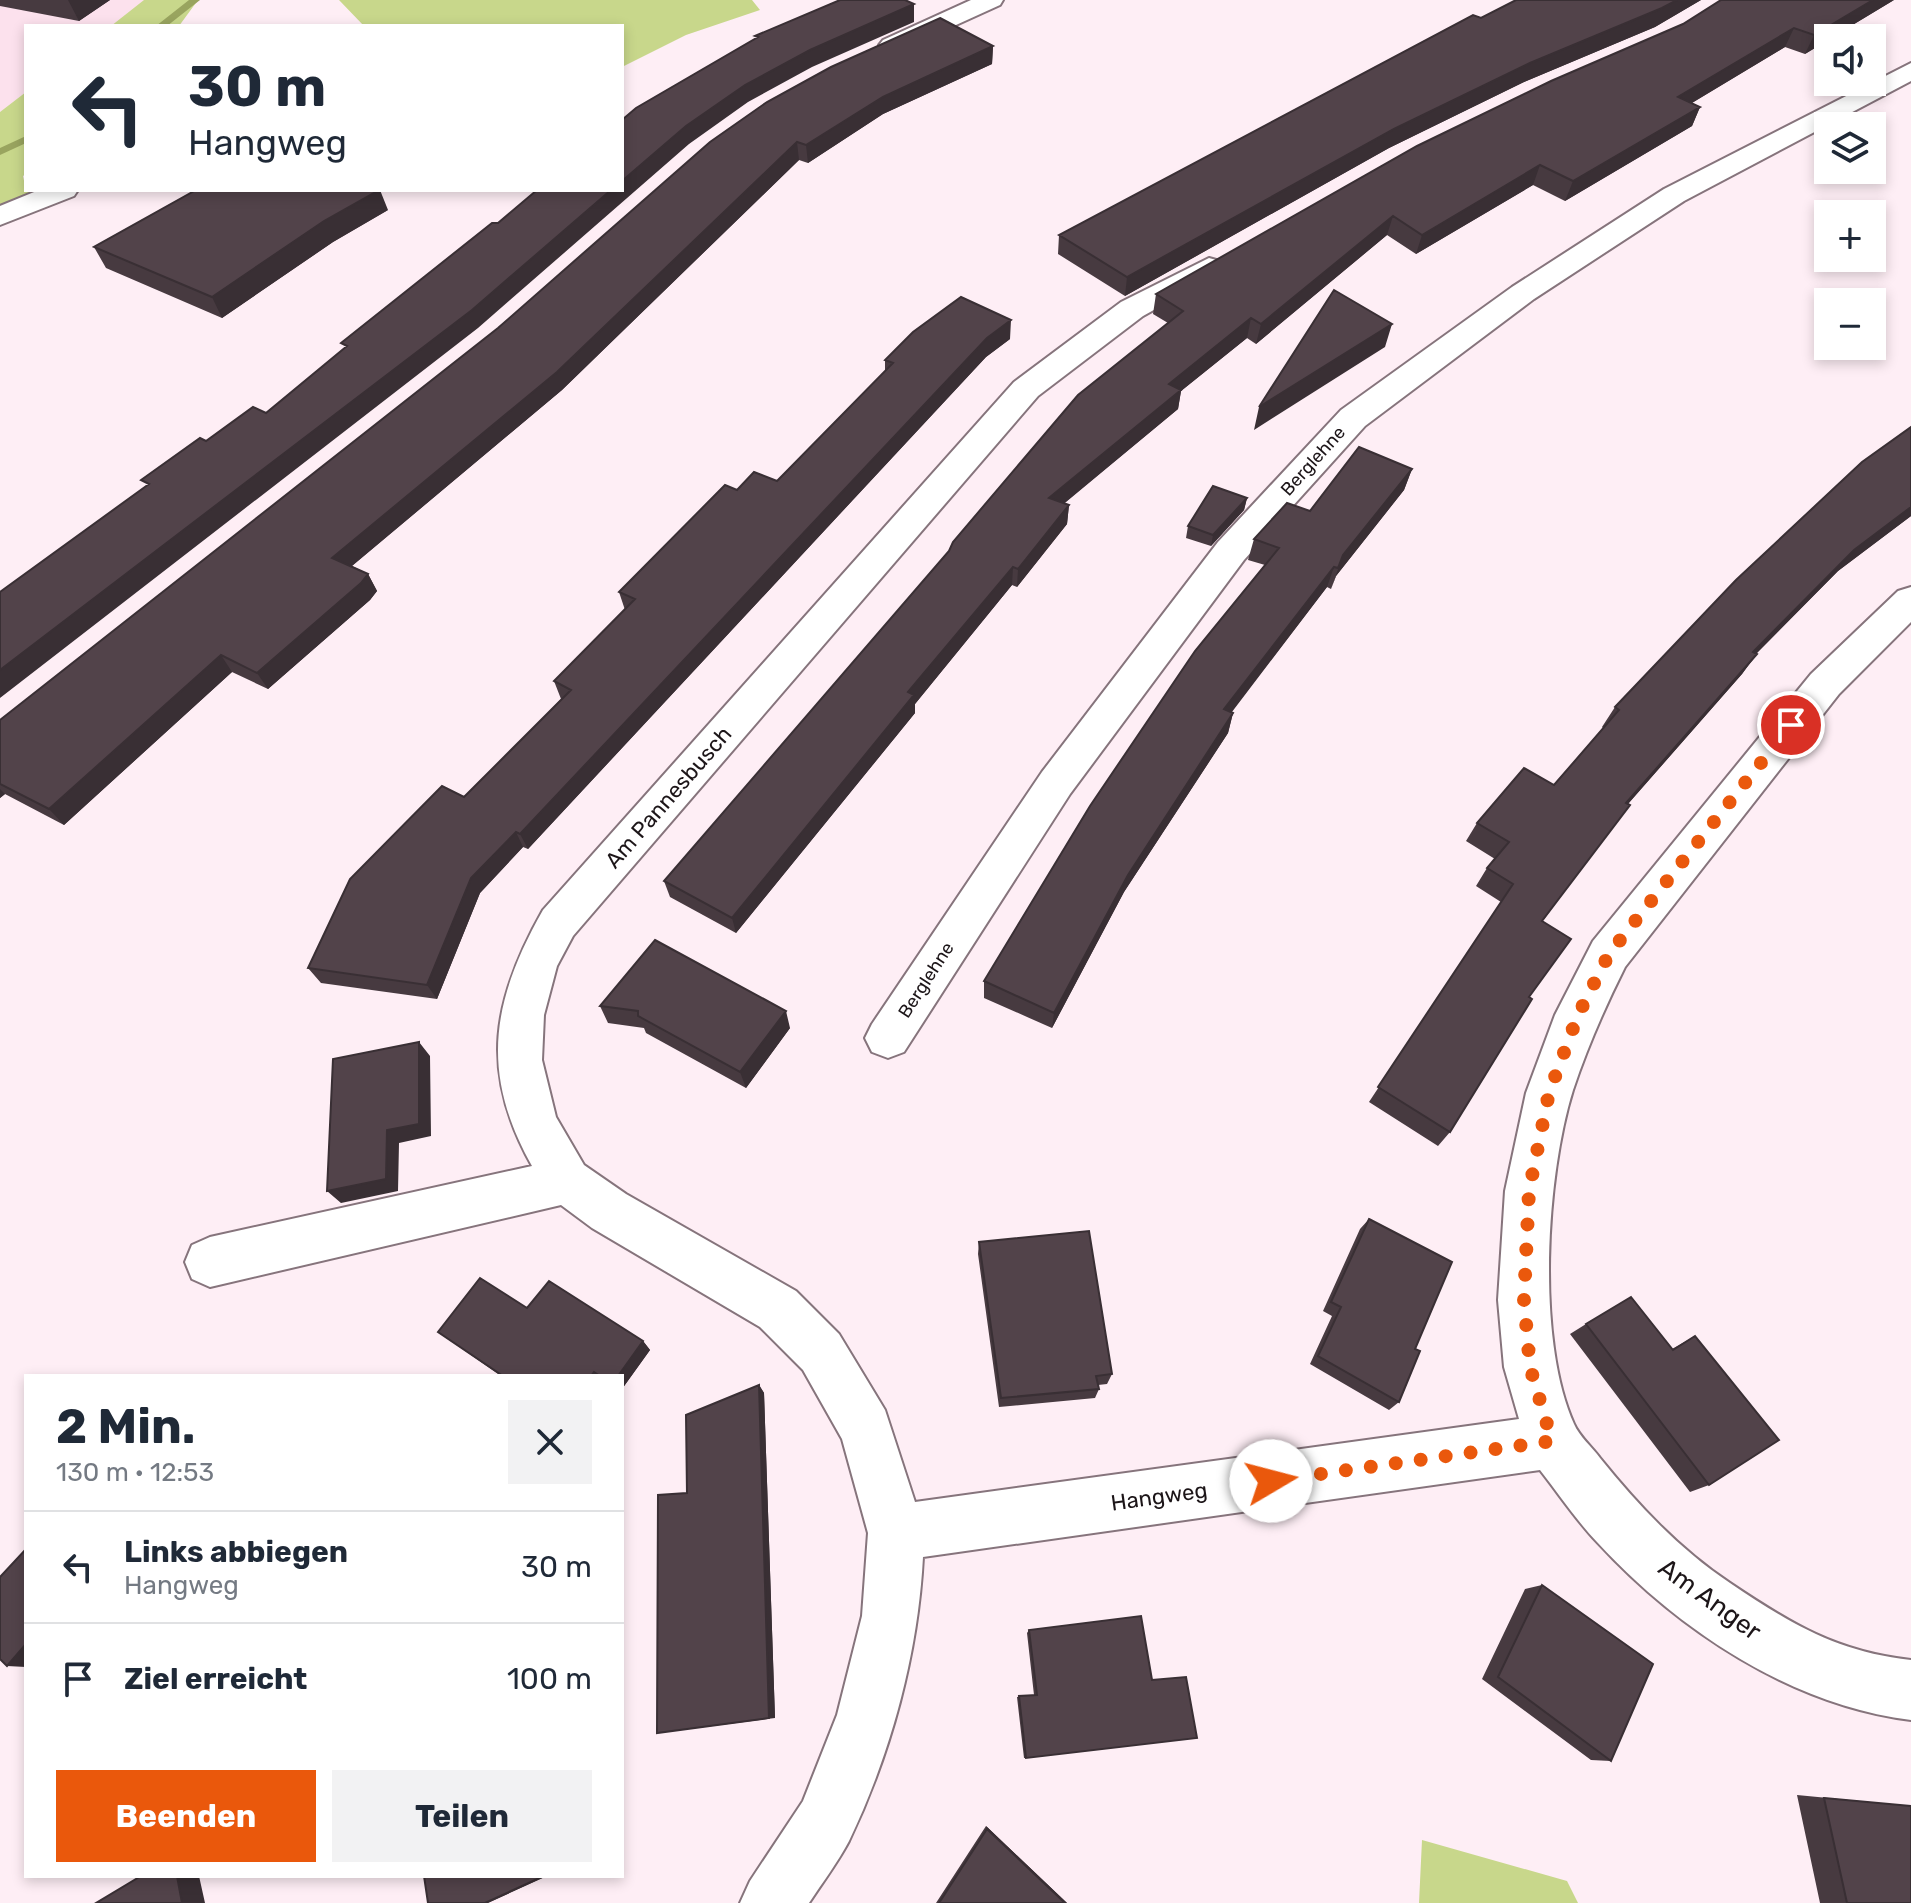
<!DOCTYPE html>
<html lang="de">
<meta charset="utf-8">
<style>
:root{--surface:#fff;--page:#f2f2f3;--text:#1f2937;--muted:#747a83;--line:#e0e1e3;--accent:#ea580c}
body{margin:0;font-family:Rubik,sans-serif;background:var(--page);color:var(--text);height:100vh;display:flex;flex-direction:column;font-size:30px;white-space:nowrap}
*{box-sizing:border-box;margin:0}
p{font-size:26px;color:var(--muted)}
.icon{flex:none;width:44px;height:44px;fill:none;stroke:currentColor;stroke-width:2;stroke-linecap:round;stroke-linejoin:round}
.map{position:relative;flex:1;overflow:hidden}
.details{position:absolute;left:24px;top:1374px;width:600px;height:504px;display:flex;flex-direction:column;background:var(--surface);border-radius:0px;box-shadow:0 4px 12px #0003}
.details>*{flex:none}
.guide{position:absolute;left:24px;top:24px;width:600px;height:168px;border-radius:0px;box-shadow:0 4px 12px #0003;background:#fff;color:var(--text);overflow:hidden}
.tools{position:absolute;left:1814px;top:24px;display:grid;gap:16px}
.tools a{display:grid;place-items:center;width:72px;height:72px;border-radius:0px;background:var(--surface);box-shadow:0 4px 12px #0003;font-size:40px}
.pin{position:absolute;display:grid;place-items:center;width:68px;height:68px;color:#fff;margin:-34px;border:4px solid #fff;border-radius:50%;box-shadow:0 2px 8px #0007}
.me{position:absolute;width:88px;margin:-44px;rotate:82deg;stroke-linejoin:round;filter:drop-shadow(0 0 6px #0008)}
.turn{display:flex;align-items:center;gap:28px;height:168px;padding:0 32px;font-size:36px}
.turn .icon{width:104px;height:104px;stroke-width:2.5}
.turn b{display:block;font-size:56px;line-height:68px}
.round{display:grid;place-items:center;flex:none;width:84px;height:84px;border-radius:0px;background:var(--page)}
.summary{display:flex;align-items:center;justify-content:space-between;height:136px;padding:0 32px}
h1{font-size:48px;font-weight:700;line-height:60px}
.action{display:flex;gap:16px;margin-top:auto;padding:16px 32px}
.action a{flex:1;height:92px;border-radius:0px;background:var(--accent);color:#fff;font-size:32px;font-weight:700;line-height:92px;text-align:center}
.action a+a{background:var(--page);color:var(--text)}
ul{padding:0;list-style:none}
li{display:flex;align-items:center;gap:24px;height:112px;padding:0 32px;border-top:2px solid var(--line)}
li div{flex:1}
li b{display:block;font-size:30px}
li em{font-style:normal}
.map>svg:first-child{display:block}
</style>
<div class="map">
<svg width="1911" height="1903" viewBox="0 0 1911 1903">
<rect width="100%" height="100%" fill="#feeef5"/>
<!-- built -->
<path fill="#fce1ed" d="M 0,0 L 145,0 L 112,26 L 26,26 L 26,92 L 0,112 Z"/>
<!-- green -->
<path fill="#c8d78b" d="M 144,0 L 198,0 L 179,26 L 111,26 Z
M 339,0 L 752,0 L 760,10 L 686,35 L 622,67 L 622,26 L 364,26 Z
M 26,92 L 26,174 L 23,176 L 26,190 L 32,190 L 30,196 L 0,208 L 0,112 Z
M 1422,1840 L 1567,1881 L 1578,1903 L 1419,1903 Z"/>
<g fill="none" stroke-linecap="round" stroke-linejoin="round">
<!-- stream -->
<path fill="#99a45f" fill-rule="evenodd" d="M 189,0 L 200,0 L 167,26 L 156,26 Z
M 26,136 L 26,143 L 0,155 L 0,148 Z"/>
<!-- minor casing -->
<g stroke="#86747c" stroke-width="4">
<path id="minor" d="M 971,0 L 1003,0 L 1000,5 L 901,50 L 892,53 L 879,45 L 883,40 Z
M 1911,63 L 1911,81 L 1684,201 L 1534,299 L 1365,426 L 1244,560 L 1070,794 L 904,1052 L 888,1058 L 872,1052 L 865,1038 L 872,1024 L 1042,772 L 1218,542 L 1341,410 L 1512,287 L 1664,189 Z
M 39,190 L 78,190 L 74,196 L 0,225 L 0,206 Z
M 1209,258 L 1220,261 L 1224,267 L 1220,273 L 1143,316 L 1038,396 L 573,936 L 557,966 L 544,1015 L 542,1060 L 556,1117 L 584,1165 L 626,1194 L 796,1291 L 839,1334 L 885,1410 L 915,1502 L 1519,1419 L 1504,1367 L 1498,1300 L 1505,1191 L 1526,1093 L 1555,1015 L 1593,941 L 1811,674 L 1898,591 L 1911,587 L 1911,622 L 1839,694 L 1625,967 C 1605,1007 1587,1048 1573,1090 C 1546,1176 1536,1341 1574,1424 C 1579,1436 1592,1447 1600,1458 C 1638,1505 1679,1549 1730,1583 C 1791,1624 1837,1652 1911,1660 L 1911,1720 C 1791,1705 1678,1630 1597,1542 C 1576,1520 1559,1494 1540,1470 L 923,1557 C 918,1654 891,1753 849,1841 C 838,1862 822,1883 809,1903 L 740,1903 L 750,1881 L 803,1801 L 837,1715 L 862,1616 L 868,1533 L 842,1439 L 803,1370 L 760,1327 L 592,1228 L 561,1205 L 210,1287 L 192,1279 L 185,1262 L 192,1245 L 210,1237 L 532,1166 C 479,1072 492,1000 543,910 L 1014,382 L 1121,302 Z"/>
</g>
<!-- minor -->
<use href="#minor" fill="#fff" fill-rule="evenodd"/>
</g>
<!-- wall -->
<path fill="#473a40" d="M 0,0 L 110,0 L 79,21 L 0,6 Z
M 1516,0 L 1701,0 L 1655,27 L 1524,82 L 1389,148 L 1125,296 L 1058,254 L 1059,235 Z
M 1894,0 L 1831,38 L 1828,38 L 1828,40 L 1805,54 L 1785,47 L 1692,103 L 1700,107 L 1692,126 L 1565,201 L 1533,185 L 1416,254 L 1387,235 L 1256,344 L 1247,338 L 1181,391 L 1178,409 L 1064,503 L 1069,505 L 1067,524 L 1017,587 L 1012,585 L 915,704 L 915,713 L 736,933 L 670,897 L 664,881 L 1168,323 L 1153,314 L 1156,294 L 1551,81 Z
M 993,46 L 992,64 L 883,114 L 808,163 L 799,160 L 562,390 L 352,566 L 368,574 L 377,591 L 370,600 L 268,689 L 232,672 L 64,825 L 5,794 L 0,798 L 0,720 L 498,328 L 710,142 Z
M 388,210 L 333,242 L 222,318 L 106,268 L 94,247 Z
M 1010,339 L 986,357 L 528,849 L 523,847 L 480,893 L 437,999 L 321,983 L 308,968 L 561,699 L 554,681 L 625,610 L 619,592 L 737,490 L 777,481 L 885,371 L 885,360 Z
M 1911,427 L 1911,516 L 1838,571 L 1756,654 L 1742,674 L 1628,804 L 1542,922 L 1529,997 L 1450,1132 L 1438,1146 L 1369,1102 L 1501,902 L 1476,886 L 1487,868 L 1495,859 L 1466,841 L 1477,823 L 1554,785 L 1603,728 L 1602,727 L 1615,707 Z
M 1412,469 L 1404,490 L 1336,576 L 1331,589 L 1327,587 L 1231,712 L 1233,713 L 1228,733 L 1124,892 L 1052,1028 L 984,998 L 984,981 L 1265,565 L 1248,560 L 1254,539 L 1310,511 Z
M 1247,498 L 1244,510 L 1211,546 L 1186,538 L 1188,526 Z
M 600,1006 L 790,1028 L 746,1088 L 646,1033 L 644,1028 L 608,1023 Z
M 1369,1219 L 1415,1349 L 1399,1402 L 1389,1410 L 1310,1364 L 1332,1316 L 1323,1311 L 1360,1229 Z
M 979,1242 L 1112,1374 L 1107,1384 L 1098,1385 L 1099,1389 L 1095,1398 L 999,1407 L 978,1254 Z
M 527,1308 L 643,1341 L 650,1350 L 622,1389 L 622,1376 L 501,1376 L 438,1332 Z
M 1586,1324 L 1672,1349 L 1695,1336 L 1709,1485 L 1690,1492 L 1570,1334 Z
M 759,1385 L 764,1393 L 775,1718 L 657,1733 L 687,1493 Z
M 1542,1585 L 1611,1761 L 1591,1760 L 1482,1679 L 1525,1589 Z
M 1141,1616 L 1026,1758 L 1024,1758 L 1017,1697 L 1034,1695 L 1027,1633 L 1029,1630 Z
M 1797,1795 L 1911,1806 L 1911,1903 L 1820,1903 Z
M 986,1826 L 1067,1903 L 936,1903 Z"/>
<!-- shaded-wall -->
<path fill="#392f34" d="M 68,0 L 110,0 L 79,21 Z
M 1677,0 L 1701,0 L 1655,27 L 1524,82 L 1389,148 L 1125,296 L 1127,277 L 1394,129 L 1530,63 Z
M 1873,0 L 1894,0 L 1831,38 L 1828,38 L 1828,40 L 1805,54 L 1814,35 Z
M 914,4 L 914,22 L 812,67 L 748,102 L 689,144 L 478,328 L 0,698 L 0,670 L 611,190 L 622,190 L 622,181 L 686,126 L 745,85 L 810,50 Z
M 1794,28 L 1785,47 L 1670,116 L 1678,97 Z
M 993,46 L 992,64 L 883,114 L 808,163 L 806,145 L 883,97 Z
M 1700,107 L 1692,126 L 1565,201 L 1573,181 Z
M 797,142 L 799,160 L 562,390 L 341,575 L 332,558 Z
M 1540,165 L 1533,185 L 1416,254 L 1422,235 Z
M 379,190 L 380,190 L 388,210 L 333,242 L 222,318 L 212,297 L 324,221 Z
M 1393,216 L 1387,235 L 1256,344 L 1261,324 Z
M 1251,318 L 1247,338 L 1181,391 L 1178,409 L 1048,517 L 1049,498 L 1169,384 Z
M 1011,320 L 1010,339 L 986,357 L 528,849 L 520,834 L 987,338 Z
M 1392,324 L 1385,347 L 1254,430 L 1259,407 Z
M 1412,469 L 1404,490 L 1336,576 L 1331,589 L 1343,555 Z
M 1247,498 L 1244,510 L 1211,546 L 1213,535 Z
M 1069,505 L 1067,524 L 1017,587 L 1018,569 Z
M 1911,507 L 1911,516 L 1838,571 L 1738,672 L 1753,652 L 1854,550 Z
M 1013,567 L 1012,585 L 915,704 L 915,713 L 736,933 L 732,918 L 908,692 Z
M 1334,567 L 1327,587 L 1219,729 L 1224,709 Z
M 368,574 L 377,591 L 370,600 L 268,689 L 257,673 Z
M 1757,654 L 1742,674 L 1612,822 L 1626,803 Z
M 221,655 L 232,672 L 64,825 L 49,809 Z
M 1233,713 L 1228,733 L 1124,892 L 1052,1028 L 1054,1013 L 1128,875 Z
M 0,789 L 5,794 L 0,798 Z
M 516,832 L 523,847 L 480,893 L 437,999 L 427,985 L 471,878 Z
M 786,1011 L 790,1028 L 746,1088 L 740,1072 Z
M 419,1042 L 430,1056 L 431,1136 L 399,1143 L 398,1191 L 341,1203 L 327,1191 L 387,1130 Z
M 643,1341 L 650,1350 L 622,1389 L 622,1376 L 618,1376 Z
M 759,1385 L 764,1393 L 775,1718 L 769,1718 Z
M 26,1644 L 26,1667 L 7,1666 Z
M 986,1826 L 1067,1903 L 1065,1903 L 987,1829 Z
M 177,1876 L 199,1876 L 205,1903 L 182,1903 Z
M 544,1876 L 547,1876 L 488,1903 L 485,1903 Z"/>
<!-- building -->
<path fill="#52434a" stroke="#392f34" stroke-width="2" d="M 840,0 L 905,0 L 914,4 L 810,50 L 745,85 L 686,126 L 622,181 L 622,120 L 636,108 L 758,37 L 755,36 Z
M 1516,0 L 1677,0 L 1662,8 L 1530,63 L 1394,129 L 1127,277 L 1059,235 L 1473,15 L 1481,18 Z
M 1721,0 L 1873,0 L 1814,35 L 1794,28 L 1678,97 L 1700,107 L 1573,181 L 1540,165 L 1422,235 L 1393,216 L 1261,324 L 1251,318 L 1169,384 L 1181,390 L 1049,498 L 1069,505 L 1018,569 L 1013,567 L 908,692 L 914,695 L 732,918 L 664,881 L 949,551 L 953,542 L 1078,395 L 1183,311 L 1156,294 L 1417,146 L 1551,81 L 1683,24 Z
M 940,18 L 993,46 L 883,97 L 806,145 L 797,142 L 557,372 L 332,558 L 368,574 L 361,583 L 257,673 L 221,655 L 49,809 L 0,784 L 0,720 L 498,328 L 710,142 L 767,102 L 831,67 Z
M 196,190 L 379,190 L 324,221 L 212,297 L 94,247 Z
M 537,190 L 611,190 L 472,310 L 0,670 L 0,592 L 149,484 L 141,480 L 200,438 L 206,441 L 253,407 L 266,413 L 347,346 L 341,343 L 492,223 L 498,223 Z
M 1334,290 L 1392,324 L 1259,407 Z
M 961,297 L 1011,320 L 987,338 L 520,834 L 516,832 L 471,878 L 427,985 L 308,968 L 350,879 L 442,786 L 464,797 L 571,690 L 554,681 L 635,599 L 619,592 L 725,485 L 737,490 L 754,472 L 777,481 L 893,363 L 885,360 L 913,332 Z
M 1911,427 L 1911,507 L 1854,550 L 1753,652 L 1757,654 L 1626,803 L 1630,805 L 1542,921 L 1571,939 L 1529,997 L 1532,999 L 1450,1132 L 1378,1087 L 1513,884 L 1487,868 L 1509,842 L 1477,823 L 1524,768 L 1554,785 L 1619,710 L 1615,707 L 1736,580 L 1862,462 Z
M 1359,447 L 1412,469 L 1343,555 L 1338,568 L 1334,567 L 1224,709 L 1233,713 L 1128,875 L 1054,1013 L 984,981 L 1090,806 L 1195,651 L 1279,548 L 1254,539 L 1287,503 L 1310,511 Z
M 1213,486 L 1247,498 L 1213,535 L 1188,526 Z
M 655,940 L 786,1011 L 740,1072 L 638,1016 L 638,1011 L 600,1006 Z
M 419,1042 L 419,1124 L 387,1130 L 386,1179 L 327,1191 L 333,1059 Z
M 1369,1219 L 1452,1262 L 1415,1349 L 1420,1351 L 1399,1402 L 1318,1356 L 1341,1307 L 1331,1302 Z
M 1089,1231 L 1112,1374 L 1096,1376 L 1099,1389 L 1001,1398 L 979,1242 Z
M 480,1278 L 527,1308 L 549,1281 L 643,1341 L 618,1376 L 600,1376 L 594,1372 L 591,1376 L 503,1376 L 438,1332 Z
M 1631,1297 L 1673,1350 L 1695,1336 L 1779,1440 L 1709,1485 L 1586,1324 Z
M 759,1385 L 769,1718 L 657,1733 L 658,1495 L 687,1493 L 686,1415 Z
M 26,1549 L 26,1644 L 7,1666 L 0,1659 L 0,1577 Z
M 1542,1585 L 1653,1664 L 1611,1761 L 1498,1677 Z
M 1141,1616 L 1152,1680 L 1186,1677 L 1197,1738 L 1026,1758 L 1019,1696 L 1037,1695 L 1029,1630 Z
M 1824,1798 L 1911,1806 L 1911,1903 L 1847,1903 Z
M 987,1829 L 1065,1903 L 939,1903 Z
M 141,1876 L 177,1876 L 182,1903 L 96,1903 Z
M 424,1876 L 544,1876 L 485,1903 L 428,1903 Z"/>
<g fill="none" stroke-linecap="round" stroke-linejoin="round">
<!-- route -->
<path stroke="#ea580c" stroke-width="14" stroke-dasharray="0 25.2" d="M 1271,1481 L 1552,1441 L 1530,1367 L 1524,1300 L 1529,1191 L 1549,1093 L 1578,1015 L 1609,954 L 1791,725"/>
</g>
<g text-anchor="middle" stroke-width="8" stroke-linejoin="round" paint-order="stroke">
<!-- far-street labels -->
<g font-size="18" fill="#1c1518" stroke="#fff">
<text transform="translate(1313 461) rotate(-48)" y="6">Berglehne</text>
<text transform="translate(926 980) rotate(-57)" y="6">Berglehne</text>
</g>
<!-- street labels -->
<g font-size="22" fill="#1c1518" stroke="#fff">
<text transform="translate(668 797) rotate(-49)" y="8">Am Pannesbusch</text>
<text transform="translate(1159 1496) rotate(-8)" y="8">Hangweg</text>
</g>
<!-- near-street labels -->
<g font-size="26" fill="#1c1518" stroke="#fff">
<text transform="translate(1710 1599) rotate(36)" y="9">Am Anger</text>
</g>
</g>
</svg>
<div class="tools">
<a><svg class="icon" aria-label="sound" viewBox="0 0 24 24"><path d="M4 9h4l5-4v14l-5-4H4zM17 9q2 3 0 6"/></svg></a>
<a><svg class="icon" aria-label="layers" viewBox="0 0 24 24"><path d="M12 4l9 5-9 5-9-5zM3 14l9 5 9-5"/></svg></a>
<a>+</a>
<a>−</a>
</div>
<div class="pin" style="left:1791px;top:725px;background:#d93025"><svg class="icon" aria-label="arrive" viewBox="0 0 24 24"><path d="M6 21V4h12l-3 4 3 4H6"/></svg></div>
<svg class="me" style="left:1271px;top:1481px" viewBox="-20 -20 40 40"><circle r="19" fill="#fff"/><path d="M0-13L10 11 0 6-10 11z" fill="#ea580c"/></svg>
<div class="guide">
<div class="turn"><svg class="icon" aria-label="left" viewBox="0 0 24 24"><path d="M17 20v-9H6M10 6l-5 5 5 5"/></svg><div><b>30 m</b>Hangweg</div></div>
</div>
<section class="details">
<div class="summary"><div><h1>2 Min.</h1><p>130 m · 12:53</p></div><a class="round"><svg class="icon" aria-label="close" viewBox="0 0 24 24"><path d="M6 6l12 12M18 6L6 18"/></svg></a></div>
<ul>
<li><svg class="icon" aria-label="left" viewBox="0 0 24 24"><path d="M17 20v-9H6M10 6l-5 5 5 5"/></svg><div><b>Links abbiegen</b><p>Hangweg</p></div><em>30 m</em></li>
<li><svg class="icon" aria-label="arrive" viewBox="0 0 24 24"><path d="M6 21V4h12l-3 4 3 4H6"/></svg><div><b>Ziel erreicht</b></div><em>100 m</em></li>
</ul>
<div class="action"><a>Beenden</a><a>Teilen</a></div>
</section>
</div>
